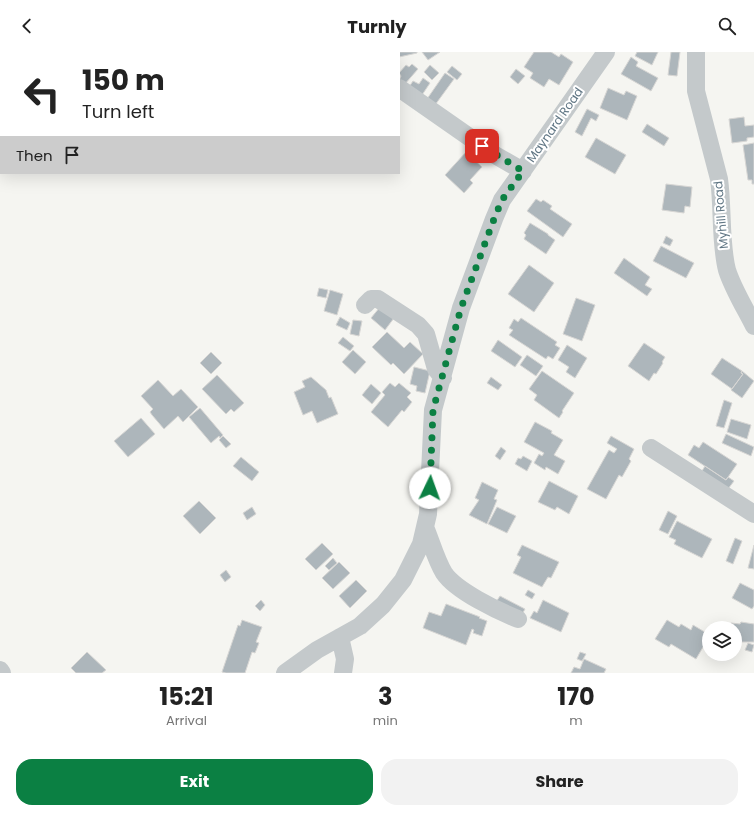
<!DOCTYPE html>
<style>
:root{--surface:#fff;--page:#f2f2f2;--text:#222;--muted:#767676;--accent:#0b8043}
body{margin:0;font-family:Poppins,sans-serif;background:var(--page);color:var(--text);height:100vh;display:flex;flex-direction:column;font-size:15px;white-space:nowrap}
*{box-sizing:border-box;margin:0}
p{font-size:13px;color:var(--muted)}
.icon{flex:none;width:22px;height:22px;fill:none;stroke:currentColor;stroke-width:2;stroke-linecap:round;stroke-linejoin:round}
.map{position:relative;height:621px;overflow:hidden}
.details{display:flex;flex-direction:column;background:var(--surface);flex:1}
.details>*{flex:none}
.hud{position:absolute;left:0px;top:0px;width:400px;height:122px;box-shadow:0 4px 16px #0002;background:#fff;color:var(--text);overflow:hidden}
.buttons{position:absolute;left:702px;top:569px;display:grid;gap:8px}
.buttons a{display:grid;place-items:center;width:40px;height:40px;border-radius:50%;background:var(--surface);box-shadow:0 4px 16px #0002;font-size:20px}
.pin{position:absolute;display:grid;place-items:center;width:34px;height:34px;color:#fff;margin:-17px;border-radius:8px;box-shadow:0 2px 6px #0006}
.me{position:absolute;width:44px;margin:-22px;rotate:3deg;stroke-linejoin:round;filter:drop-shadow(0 0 3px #0008)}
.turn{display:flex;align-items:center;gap:14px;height:84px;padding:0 16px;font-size:18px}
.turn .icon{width:52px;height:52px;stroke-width:2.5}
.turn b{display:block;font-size:28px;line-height:34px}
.then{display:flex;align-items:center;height:38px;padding:0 16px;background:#0003;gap:8px;font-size:15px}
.eta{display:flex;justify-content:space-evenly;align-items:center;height:68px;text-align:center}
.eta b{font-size:24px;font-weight:700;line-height:28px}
.primary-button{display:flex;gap:8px;margin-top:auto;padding:8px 16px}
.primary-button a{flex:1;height:46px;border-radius:16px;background:var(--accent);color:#fff;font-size:16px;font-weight:700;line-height:46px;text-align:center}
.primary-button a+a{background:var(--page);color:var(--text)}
header{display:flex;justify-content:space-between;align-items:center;height:52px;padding:0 16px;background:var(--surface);font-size:18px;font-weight:700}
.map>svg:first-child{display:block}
</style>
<header><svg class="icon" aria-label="back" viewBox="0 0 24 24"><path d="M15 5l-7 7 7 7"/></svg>Turnly<svg class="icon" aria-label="search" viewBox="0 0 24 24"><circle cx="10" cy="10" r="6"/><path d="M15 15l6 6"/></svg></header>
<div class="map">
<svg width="754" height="621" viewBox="0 0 754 621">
<rect width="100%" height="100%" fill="#f5f5f1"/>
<!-- building -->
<path fill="#adb6bb" stroke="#d7d6d4" d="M 392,0 L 417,0 L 417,1 L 399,5 L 399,1 Z
M 422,0 L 440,0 L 428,8 Z
M 534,0 L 551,0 L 559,5 L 561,2 L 573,10 L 559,33 L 549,27 L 544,35 L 530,26 L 533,21 L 524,15 Z
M 637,0 L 658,0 L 652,13 L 635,4 Z
M 671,0 L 680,0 L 677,24 L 668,23 Z
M 631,5 L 638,10 L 636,14 L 658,26 L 651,39 L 621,22 Z
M 412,12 L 418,17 L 404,33 L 399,29 L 401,24 L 399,21 L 406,13 L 409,15 Z
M 430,13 L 439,21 L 432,28 L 424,20 Z
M 452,14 L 462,22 L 457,28 L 447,20 Z
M 516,17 L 525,24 L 518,32 L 510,25 Z
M 445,21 L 454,27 L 435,53 L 427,47 Z
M 423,26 L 430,31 L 420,46 L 407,38 L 413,29 L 419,32 Z
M 608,36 L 624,43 L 626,39 L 637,44 L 627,68 L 600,56 Z
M 587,57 L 599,63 L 596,69 L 591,66 L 582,84 L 575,80 Z
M 744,65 L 745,74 L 754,73 L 754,85 L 747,86 L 747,89 L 732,91 L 729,67 Z
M 647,72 L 669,86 L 664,94 L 642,80 Z
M 596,86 L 626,103 L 615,122 L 585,105 Z
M 754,91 L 754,132 L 752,132 L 752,128 L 748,128 L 743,93 Z
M 466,100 L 482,115 L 470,128 L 473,131 L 464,141 L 445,123 Z
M 666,132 L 692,135 L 690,155 L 685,154 L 684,161 L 662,158 Z
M 536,147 L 541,150 L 543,148 L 552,154 L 550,157 L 572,172 L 563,185 L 527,159 Z
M 530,171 L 548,182 L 548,183 L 555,188 L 546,202 L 524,187 L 526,183 L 524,181 Z
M 666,184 L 673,188 L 670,194 L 663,191 Z
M 661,194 L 694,211 L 686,226 L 653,209 Z
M 624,206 L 650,225 L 645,233 L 652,237 L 647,244 L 614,221 Z
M 529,213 L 554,231 L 534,260 L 508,242 Z
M 319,236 L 328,238 L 326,246 L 317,244 Z
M 330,238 L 343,242 L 337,263 L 324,259 Z
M 576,246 L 595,253 L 582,289 L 563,282 Z
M 380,255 L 394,266 L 385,278 L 371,266 Z
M 340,265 L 350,271 L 347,278 L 336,273 Z
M 521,266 L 557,290 L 555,293 L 560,296 L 553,307 L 548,304 L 546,307 L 509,283 L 513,278 L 509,276 L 514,267 L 518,270 Z
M 353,268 L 362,269 L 359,284 L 350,282 Z
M 387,280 L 404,296 L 410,290 L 423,302 L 404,322 L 393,311 L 391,313 L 372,295 Z
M 343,285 L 354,294 L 350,299 L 338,291 Z
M 498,288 L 522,305 L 515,315 L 491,299 Z
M 644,291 L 665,305 L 662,310 L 663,311 L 656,322 L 654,321 L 649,329 L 628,314 Z
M 567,293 L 587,306 L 575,326 L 566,320 L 569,315 L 558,308 Z
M 353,298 L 366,310 L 355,322 L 342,310 Z
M 211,300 L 222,311 L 211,322 L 200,311 Z
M 527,303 L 543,314 L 536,324 L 520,313 Z
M 722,306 L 742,319 L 741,321 L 743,322 L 732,337 L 711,322 Z
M 414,315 L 430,319 L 425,341 L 416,339 L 417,334 L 410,332 Z
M 542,319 L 574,341 L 562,359 L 563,360 L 559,366 L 534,348 L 537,343 L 529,337 Z
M 742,319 L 754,329 L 742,346 L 731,338 L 743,322 L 741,321 Z
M 217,323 L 244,351 L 234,360 L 231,357 L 226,362 L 202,337 Z
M 311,325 L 326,338 L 329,346 L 331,345 L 338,362 L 317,371 L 312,359 L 303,363 L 294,340 L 305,335 L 302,329 Z
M 491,325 L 502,333 L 498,338 L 487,331 Z
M 158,328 L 173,344 L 181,337 L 198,355 L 183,370 L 178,364 L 164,377 L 152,363 L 150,360 L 153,357 L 141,344 Z
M 390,331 L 395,335 L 399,331 L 411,341 L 407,345 L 412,350 L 404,360 L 402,358 L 388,375 L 371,360 L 385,343 L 382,340 Z
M 371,332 L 381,341 L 372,352 L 362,343 Z
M 724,348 L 732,351 L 724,376 L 716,374 Z
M 200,356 L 223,383 L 220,386 L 219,384 L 211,391 L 189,365 Z
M 141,366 L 155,382 L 128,405 L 114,389 Z
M 731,367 L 751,373 L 747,387 L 727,380 Z
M 535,370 L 552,379 L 551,381 L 563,388 L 554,403 L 565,409 L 558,422 L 546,415 L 545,418 L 534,411 L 539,402 L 542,404 L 544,401 L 524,390 Z
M 726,382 L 754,395 L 751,404 L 722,391 Z
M 223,384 L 231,392 L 226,396 L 219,388 Z
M 611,384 L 634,397 L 629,407 L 631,409 L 622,425 L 619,423 L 606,447 L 587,437 L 609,398 L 614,401 L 617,397 L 607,391 Z
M 703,390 L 737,412 L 726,428 L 688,403 L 694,393 L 699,396 Z
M 501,395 L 506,399 L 500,408 L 495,404 Z
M 523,404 L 532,409 L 527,419 L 515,412 L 518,406 L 521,407 Z
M 241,405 L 259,420 L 252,429 L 233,414 Z
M 705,414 L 726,428 L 728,425 L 734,429 L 728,437 L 702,419 Z
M 549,429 L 578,444 L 569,462 L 557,455 L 555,458 L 538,450 Z
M 482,430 L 498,438 L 494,447 L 497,448 L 487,472 L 469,463 L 479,448 L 475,446 Z
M 199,449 L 216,466 L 200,482 L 183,464 Z
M 252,455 L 256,462 L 247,468 L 243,461 Z
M 497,455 L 516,464 L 507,481 L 488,472 Z
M 668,459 L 677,464 L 668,482 L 659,478 Z
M 677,469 L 712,487 L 702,506 L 674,492 L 676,488 L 669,485 Z
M 735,486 L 742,489 L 733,512 L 726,509 Z
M 322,491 L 333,502 L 316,518 L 305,507 Z
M 522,493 L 559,510 L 551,526 L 548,525 L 542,535 L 513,521 L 521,505 L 517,503 Z
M 754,493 L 754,517 L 748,516 Z
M 333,506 L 337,511 L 329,518 L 325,514 Z
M 339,510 L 350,521 L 333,537 L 322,526 Z
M 226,518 L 231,525 L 225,530 L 220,523 Z
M 356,528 L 367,539 L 350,556 L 339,544 Z
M 740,531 L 754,538 L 754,554 L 752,557 L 732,546 Z
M 528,538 L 535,542 L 532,547 L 525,543 Z
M 500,544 L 525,557 L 521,564 L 496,550 Z
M 261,548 L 265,553 L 260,559 L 255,554 Z
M 543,548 L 569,561 L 561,580 L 530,566 L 534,559 L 537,561 Z
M 446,552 L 480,565 L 479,566 L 487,569 L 482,584 L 473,581 L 474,578 L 472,577 L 466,593 L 423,576 L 429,560 L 441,564 Z
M 242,568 L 262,575 L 256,590 L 259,591 L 255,601 L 252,600 L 245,621 L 226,621 L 222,620 L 238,573 L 240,574 Z
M 667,568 L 679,575 L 681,572 L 691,578 L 693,573 L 708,582 L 704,588 L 706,590 L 696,607 L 671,592 L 669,595 L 655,587 Z
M 741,570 L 754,572 L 754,590 L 735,590 L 735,576 L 728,576 L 728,573 L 731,573 L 731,571 L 740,572 Z
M 748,591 L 754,593 L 752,600 L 745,598 Z
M 87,600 L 106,618 L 102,621 L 76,621 L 71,616 Z
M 580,600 L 586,602 L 582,609 L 577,607 Z
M 584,607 L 606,617 L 604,621 L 571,621 L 574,615 L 580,617 Z"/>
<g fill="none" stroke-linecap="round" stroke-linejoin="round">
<!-- minor -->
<path stroke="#c4c9cb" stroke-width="18" d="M 317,0 L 320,1
M 696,0 L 696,39 L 719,127 C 723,155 720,191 727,218 C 733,237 745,256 754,274
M 399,36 L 495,103 L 523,119
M 365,253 L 371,247 L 378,247 L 418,273 L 426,282 L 436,317 L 443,326
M 651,396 L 754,462
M 425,475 C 431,489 436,508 444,521 C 456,539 498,559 518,567
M 340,585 L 345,607 L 343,621
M 0,618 L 2,621
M 285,621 L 317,598 L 360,574 L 383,553 L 403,528 L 421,492 L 428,462 L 433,358 L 461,256 L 494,167 L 502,148 L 606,0"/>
</g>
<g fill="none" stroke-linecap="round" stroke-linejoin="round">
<!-- route -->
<path stroke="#0b8043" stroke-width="7" stroke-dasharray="0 12.6" d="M 430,436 L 433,358 L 461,256 L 494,167 L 502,148 L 523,119 L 482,94"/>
</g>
<g text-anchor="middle" stroke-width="4" stroke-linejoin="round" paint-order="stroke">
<!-- street labels -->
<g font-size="12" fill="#617785" stroke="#fff">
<text transform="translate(555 73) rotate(-55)" y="4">Maynard Road</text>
<text transform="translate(721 163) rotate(-95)" y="4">Myhill Road</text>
</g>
</g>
</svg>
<div class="buttons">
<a><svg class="icon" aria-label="layers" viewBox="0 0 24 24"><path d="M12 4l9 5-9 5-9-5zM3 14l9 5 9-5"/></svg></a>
</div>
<div class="pin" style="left:482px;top:94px;background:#d93025"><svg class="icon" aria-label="arrive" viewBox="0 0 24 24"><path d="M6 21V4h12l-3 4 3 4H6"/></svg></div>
<svg class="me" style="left:430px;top:436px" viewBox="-20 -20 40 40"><circle r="19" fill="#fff"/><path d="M0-13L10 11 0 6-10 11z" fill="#0b8043"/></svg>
<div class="hud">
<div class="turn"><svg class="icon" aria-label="left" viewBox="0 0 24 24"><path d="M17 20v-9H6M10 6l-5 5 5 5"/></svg><div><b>150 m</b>Turn left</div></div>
<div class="then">Then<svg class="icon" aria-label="arrive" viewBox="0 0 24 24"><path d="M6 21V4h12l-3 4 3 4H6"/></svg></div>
</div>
</div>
<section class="details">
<div class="eta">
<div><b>15:21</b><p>Arrival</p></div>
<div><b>3</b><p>min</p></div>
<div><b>170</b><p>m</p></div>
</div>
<div class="primary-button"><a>Exit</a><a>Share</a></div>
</section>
